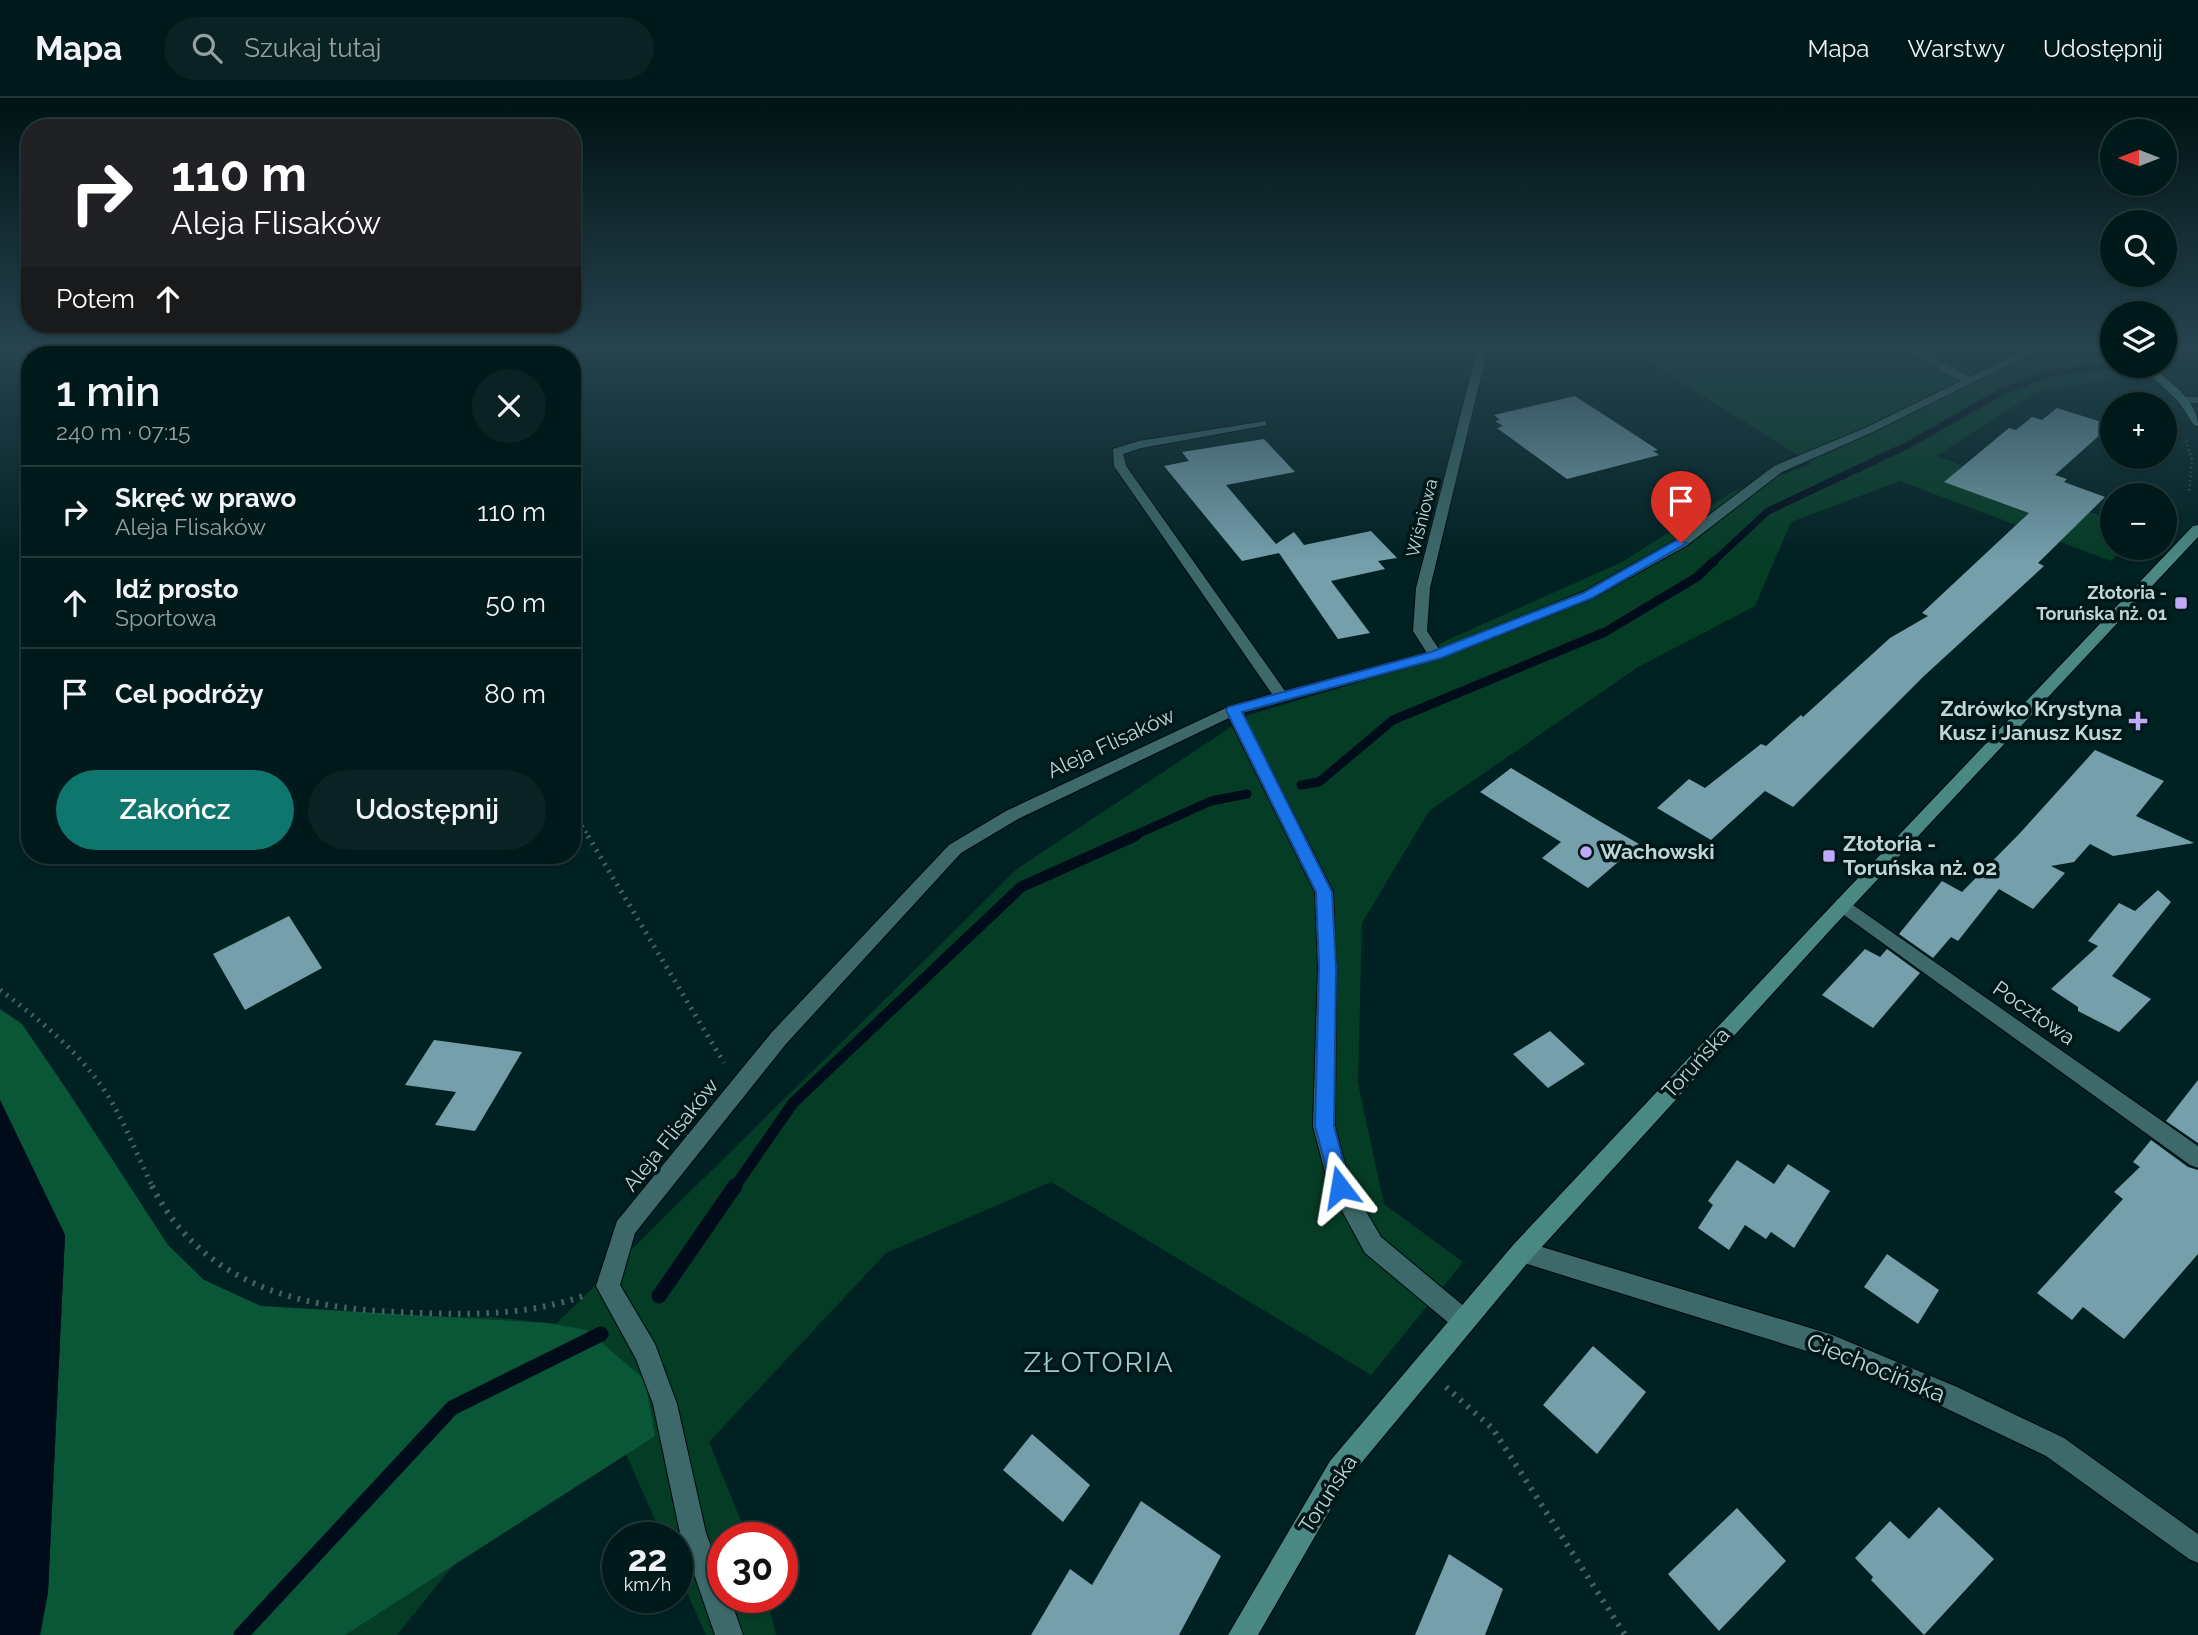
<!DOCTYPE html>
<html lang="pl">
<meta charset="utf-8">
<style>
:root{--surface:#00191a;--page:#0a2223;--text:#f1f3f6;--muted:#95a0a2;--line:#223839;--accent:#0f766e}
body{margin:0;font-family:Raleway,sans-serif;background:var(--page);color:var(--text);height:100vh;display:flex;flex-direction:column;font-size:26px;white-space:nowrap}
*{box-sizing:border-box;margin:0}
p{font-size:23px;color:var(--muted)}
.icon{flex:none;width:38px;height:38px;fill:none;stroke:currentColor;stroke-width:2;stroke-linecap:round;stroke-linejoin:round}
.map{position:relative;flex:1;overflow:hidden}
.sheet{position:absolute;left:21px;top:248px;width:560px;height:518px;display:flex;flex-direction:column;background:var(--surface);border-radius:28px;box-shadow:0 2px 5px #0004,0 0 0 2px var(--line)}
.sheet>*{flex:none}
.banner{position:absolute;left:21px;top:21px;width:560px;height:214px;border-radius:28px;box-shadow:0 2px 5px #0004,0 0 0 2px var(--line);background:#202124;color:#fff;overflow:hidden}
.needle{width:46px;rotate:270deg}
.tools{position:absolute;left:2100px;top:21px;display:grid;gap:14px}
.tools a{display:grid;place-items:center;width:77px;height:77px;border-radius:50%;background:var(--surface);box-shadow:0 2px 5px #0004,0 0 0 2px var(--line);font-size:35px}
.speed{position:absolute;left:602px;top:1424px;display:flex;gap:14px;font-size:35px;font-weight:700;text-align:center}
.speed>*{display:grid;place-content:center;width:91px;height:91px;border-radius:50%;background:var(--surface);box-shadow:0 2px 5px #0004,0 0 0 2px var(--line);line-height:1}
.speed small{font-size:18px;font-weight:400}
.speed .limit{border:10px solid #d22;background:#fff;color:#111}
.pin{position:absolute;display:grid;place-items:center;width:60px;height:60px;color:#fff;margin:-72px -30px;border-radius:50% 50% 50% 0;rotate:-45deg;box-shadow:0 0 7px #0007}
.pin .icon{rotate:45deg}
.me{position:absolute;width:77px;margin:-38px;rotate:346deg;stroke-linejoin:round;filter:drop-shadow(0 0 5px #0008)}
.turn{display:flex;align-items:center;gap:24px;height:147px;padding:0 35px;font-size:32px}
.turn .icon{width:91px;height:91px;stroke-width:2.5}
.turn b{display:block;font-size:49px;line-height:60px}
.then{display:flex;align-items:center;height:66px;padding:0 35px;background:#0003;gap:14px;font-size:26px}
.round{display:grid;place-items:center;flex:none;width:74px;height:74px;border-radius:37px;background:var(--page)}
.summary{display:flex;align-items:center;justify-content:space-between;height:119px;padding:0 35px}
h1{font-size:42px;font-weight:600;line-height:52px}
.button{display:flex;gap:14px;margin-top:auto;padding:14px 35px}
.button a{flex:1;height:80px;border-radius:42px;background:var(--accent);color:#fff;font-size:28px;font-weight:600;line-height:80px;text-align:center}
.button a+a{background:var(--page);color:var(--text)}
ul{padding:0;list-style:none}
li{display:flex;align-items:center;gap:21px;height:91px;padding:0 35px;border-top:2px solid var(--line)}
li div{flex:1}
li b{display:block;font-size:26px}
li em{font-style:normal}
header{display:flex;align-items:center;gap:42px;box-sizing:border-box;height:98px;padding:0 35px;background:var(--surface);border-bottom:2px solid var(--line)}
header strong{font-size:33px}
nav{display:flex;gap:38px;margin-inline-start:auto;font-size:24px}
.search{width:490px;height:63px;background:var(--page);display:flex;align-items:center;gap:18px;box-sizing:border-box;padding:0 24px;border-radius:38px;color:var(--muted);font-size:26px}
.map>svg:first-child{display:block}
</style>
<header>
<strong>Mapa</strong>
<div class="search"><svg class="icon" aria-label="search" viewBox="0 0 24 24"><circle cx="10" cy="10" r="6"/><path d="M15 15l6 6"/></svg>Szukaj tutaj</div>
<nav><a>Mapa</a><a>Warstwy</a><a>Udostępnij</a></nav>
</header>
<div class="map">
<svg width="2198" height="1537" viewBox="0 0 2198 1537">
<rect width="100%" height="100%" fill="#002122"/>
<!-- green -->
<path fill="#053c25" d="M 1625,249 L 1923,249 L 1976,277 L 2022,249 L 2101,249 L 2112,259 L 2112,268 L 2123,268 L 2134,278 L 2038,293 L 1936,358 L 2112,422 L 2112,450 L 2124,450 L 2111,463 L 1900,383 L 1791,424 L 1755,508 L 1638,569 L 1429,713 L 1362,825 L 1358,985 L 1384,1106 L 1463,1164 L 1371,1277 L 1051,1084 L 886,1155 L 709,1344 L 748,1440 L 723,1440 L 723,1500 L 767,1500 L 776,1537 L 706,1537 L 677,1472 L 677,1440 L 663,1440 L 610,1320 L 514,1392 L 397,1537 L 156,1537 L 200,1218 L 491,1219 L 556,1226 L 1017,771 L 1249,617 L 1403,571 L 1443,544 L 1622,464 L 1734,393 L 1812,366 Z"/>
<!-- forest -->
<path fill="#0a5738" d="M 0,911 L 22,926 L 67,992 L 168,1147 L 204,1182 L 261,1208 L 548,1225 L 587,1232 L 645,1282 L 655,1338 L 345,1537 L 40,1537 L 48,1494 L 65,1137 L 0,1002 Z"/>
<!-- water -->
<path fill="#000c1a" d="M 0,1002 L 65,1137 L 48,1494 L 40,1537 L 0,1537 Z"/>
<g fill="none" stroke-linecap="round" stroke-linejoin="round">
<!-- stream-far3 -->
<path stroke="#000c1a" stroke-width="7" d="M 2165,259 L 2198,254
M 1712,465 L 1768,413 L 1908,347 L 2003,293 L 2050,275 L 2112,267"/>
<!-- stream-far2 -->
<path stroke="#000c1a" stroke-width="9" d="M 1301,687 L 1319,684 L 1393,622 L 1605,534 L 1697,479 L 1714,463
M 1131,739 L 1211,703 L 1247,696"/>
<!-- stream-far1 -->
<path stroke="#000c1a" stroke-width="11" d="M 734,1090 L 793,1005 L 1021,789 L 1135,738"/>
<!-- stream -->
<path stroke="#000c1a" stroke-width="15" d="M 659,1198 L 735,1088
M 241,1537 L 452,1310 L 601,1236"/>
</g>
<!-- building -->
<path fill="#759fab" d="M 1575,298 L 1658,352 L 1653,353 L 1659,357 L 1567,381 L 1497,330 L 1503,328 L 1495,323 L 1500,322 L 1494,317 Z
M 2057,310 L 2111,327 L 2055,377 L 2067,381 L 2064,384 L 2105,399 L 2038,465 L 2044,468 L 1924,578 L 1793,709 L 1765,693 L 1711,742 L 1657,710 L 1689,681 L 1705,690 L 1761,646 L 1766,648 L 1801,617 L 1803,619 L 1890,540 L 1928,518 L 1922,515 L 2029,415 L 1944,384 L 2009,330 L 2016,332 L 2032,319 L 2042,322 Z
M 1264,341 L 1295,374 L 1226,387 L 1276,446 L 1294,434 L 1304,447 L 1371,433 L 1397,460 L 1378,463 L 1385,471 L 1331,483 L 1370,535 L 1338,541 L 1279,455 L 1242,463 L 1164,368 L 1189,363 L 1182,354 Z
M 2095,652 L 2164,683 L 2136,718 L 2194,745 L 2113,758 L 2090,746 L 2074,764 L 2051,768 L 2065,775 L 2033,811 L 1999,791 L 1958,843 L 1951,839 L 1933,860 L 1899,836 L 1942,783 L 1962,794 L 2021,734 Z
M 1511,670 L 1601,724 L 1639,746 L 1588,790 L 1542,760 L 1561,744 L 1480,694 Z
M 2158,792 L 2171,804 L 2112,878 L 2151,901 L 2119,934 L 2078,913 L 2078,909 L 2051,891 L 2098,848 L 2088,843 L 2119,805 L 2135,813 Z
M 289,818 L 322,870 L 245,912 L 213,856 Z
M 1865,851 L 1880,859 L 1887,851 L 1920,875 L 1873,930 L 1822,897 Z
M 1550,933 L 1585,966 L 1548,990 L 1513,956 Z
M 434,942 L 522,954 L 475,1033 L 435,1027 L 456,994 L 405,987 Z
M 2198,982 L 2198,1045 L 2166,1023 Z
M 2151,1042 L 2188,1069 L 2198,1072 L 2198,1156 L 2124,1241 L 2083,1209 L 2072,1222 L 2037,1195 L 2123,1101 L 2114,1094 L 2140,1069 L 2133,1064 Z
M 1737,1062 L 1774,1086 L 1788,1066 L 1830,1093 L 1794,1150 L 1771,1134 L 1766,1141 L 1745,1127 L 1729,1152 L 1698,1130 L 1713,1107 L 1708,1103 Z
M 1887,1156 L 1939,1192 L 1918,1226 L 1864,1189 Z
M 1593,1248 L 1646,1294 L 1597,1356 L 1543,1307 Z
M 1032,1336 L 1090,1387 L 1063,1424 L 1003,1372 Z
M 1141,1403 L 1221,1458 L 1179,1537 L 1031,1537 L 1070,1471 L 1092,1487 Z
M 1939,1409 L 1994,1461 L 1924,1537 L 1871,1482 L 1873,1479 L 1855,1460 L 1890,1423 L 1909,1441 Z
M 1737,1410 L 1786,1463 L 1719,1533 L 1668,1476 Z
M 1449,1456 L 1503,1491 L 1485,1537 L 1415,1537 Z"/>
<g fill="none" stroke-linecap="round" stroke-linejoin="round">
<!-- minor casing -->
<g stroke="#00090a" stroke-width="2">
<path id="minor" d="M 1478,249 L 1488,249 L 1430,490 L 1427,533 L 1439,551 L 1583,494 L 1676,442 L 1774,368 L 1865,330 L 1961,283 L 1900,249 L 1913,249 L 1970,279 L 2031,249 L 2044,249 L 1873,334 L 1782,374 L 1686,448 L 1593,500 L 1441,560 L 1242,615 L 1333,794 L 1336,869 L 1335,1028 L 1350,1086 L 1381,1139 L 1472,1215 L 1476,1223 L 1472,1231 L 1464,1235 L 1456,1231 L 1365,1155 L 1329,1089 L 1313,1028 L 1318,869 L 1315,794 L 1229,620 L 1018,721 L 961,755 L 786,946 L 635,1135 L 620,1187 L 655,1246 L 677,1306 L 706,1435 L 723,1481 L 723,1500 L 730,1500 L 743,1537 L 715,1537 L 680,1435 L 653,1306 L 636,1261 L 596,1188 L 617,1123 L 772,934 L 949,747 L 1006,713 L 1228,609 L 1272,596 L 1114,368 L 1113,351 L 1139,343 L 1266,323 L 1266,327 L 1262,328 L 1141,350 L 1123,356 L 1126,368 L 1285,593 L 1427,555 L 1413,533 L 1416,490 Z
M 2198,299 L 2198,305 L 2183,305 L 2177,302 L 2183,299 Z
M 1843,800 L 2198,1048 L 2198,1070 L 2190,1067 L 1837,812 L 1834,807 L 1837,802 Z
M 1522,1143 L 1830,1236 L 1957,1289 L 2064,1340 L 2198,1436 L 2198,1465 L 2189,1461 L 2046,1358 L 1939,1307 L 1829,1260 L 1514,1162 L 1511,1154 L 1514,1146 Z"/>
</g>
<!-- secondary casing -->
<g stroke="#00090a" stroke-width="2">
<path id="secondary" d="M 2141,268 L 2152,268 C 2170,285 2198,302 2198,328 L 2194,327 L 2179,304 Z
M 2198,427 L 2198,439 L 1833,829 L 1530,1162 L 1348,1381 L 1258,1537 L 1228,1537 L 1330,1363 L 1514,1146 L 1821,819 L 2193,428 Z"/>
</g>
<!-- path-far3 -->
<path stroke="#446263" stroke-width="2.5" stroke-dasharray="1 3.5" stroke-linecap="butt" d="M 2108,249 L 2112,253
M 2186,343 L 2192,362 L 2189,395"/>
<!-- path-far2 -->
<path stroke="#446263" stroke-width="3.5" stroke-dasharray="2 4.5" stroke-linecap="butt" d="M 572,711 L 589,739"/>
<!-- path-far1 -->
<path stroke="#446263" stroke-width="5" stroke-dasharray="2 6" stroke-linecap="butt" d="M 588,738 L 724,965
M 0,892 C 40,922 80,954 108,998 C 126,1027 138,1059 153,1090"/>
<!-- path -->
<path stroke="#446263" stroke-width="6" stroke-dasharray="2.5 7" stroke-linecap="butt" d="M 152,1088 C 207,1196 316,1213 425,1215 C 480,1217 531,1216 583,1198
M 1446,1289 L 1493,1331 L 1625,1537"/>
<!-- minor -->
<use href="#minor" fill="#3d696b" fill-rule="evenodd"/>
<!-- secondary -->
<use href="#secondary" fill="#4a8883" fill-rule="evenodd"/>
</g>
<!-- sky -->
<linearGradient id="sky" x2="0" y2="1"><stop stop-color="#001213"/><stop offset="0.54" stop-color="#26434f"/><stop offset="1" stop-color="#26434f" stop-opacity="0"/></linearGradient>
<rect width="2198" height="464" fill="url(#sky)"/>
<!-- route -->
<path fill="#1a73e8" stroke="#114b97" stroke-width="2" d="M 1677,442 L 1687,445 L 1592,500 L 1441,560 L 1242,614 L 1332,794 L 1336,869 L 1334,1028 L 1350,1089 L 1347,1096 L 1340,1098 L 1333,1096 L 1315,1028 L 1319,869 L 1316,794 L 1226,612 L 1228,609 L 1431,554 L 1583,495 Z"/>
<!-- markers -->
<g fill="#bea9f5" stroke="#011617" stroke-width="2.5">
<rect x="2174" y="498" width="14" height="14" rx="3.5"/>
<path d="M2134.5 612.5h7v7h7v7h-7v7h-7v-7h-7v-7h7z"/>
<circle cx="1586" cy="754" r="7"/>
<rect x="1822" y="751" width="14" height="14" rx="3.5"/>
</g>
<g text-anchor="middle" stroke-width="7" stroke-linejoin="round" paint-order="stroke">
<!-- far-street labels -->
<g font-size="18" fill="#bfd6d7" stroke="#011617">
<text transform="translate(1422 420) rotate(-76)" y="6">Wiśniowa</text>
</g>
<!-- far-poi labels -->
<g font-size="18" font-weight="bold" fill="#bfd6d7" stroke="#011617" text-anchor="end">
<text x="2167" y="501">Złotoria -<tspan x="2167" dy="21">Toruńska nż. 01</tspan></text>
</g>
<!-- poi labels -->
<g font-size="21" font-weight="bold" fill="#bfd6d7" stroke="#011617" text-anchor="start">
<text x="2122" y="618" text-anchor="end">Zdrówko Krystyna<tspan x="2122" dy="24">Kusz i Janusz Kusz</tspan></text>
<text x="1843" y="753">Złotoria -<tspan x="1843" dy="24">Toruńska nż. 02</tspan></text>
<text x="1600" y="761">Wachowski</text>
</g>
<!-- street labels -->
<g font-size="21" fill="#bfd6d7" stroke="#011617">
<text transform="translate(1111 645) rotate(-25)" y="7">Aleja Flisaków</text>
<text transform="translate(2034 915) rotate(35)" y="7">Pocztowa</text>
<text transform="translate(1696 965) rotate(-47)" y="7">Toruńska</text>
<text transform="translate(671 1037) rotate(-51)" y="7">Aleja Flisaków</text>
<text transform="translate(1328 1396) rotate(-57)" y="7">Toruńska</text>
</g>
<!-- near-street labels -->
<g font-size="24" fill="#bfd6d7" stroke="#011617">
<text transform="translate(1876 1270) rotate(22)" y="8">Ciechocińska</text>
</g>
<!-- near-quarter labels -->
<g font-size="28" letter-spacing="2" fill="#9ccbcd" stroke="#011617">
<text x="1099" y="1274">ZŁOTORIA</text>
</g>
</g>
</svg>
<div class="tools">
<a><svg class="needle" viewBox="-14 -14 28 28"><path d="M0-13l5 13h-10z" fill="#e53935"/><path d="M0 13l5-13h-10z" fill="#95a0a2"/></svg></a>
<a><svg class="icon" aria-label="search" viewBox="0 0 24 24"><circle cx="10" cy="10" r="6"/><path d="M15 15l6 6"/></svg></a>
<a><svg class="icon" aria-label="layers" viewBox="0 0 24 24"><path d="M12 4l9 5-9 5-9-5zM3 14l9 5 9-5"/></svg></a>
<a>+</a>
<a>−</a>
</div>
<div class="speed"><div>22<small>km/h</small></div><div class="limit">30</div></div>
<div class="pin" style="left:1681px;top:445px;background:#d93025"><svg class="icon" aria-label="arrive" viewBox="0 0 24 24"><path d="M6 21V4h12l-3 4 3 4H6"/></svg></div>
<svg class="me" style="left:1340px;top:1089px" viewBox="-20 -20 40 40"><path d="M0-17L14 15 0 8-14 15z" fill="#1a73e8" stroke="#fff" stroke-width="4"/></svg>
<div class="banner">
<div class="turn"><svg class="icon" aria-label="right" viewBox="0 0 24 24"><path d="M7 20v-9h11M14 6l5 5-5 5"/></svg><div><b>110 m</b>Aleja Flisaków</div></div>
<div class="then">Potem<svg class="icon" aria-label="ahead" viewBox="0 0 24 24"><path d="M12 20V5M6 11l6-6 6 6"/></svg></div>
</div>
<section class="sheet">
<div class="summary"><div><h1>1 min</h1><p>240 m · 07:15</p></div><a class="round"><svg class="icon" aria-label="close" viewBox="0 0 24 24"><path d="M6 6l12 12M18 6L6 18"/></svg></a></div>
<ul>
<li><svg class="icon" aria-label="right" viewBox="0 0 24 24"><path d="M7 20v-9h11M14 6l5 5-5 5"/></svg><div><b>Skręć w prawo</b><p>Aleja Flisaków</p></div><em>110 m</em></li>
<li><svg class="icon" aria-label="ahead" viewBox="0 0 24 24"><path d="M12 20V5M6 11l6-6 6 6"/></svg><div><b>Idź prosto</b><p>Sportowa</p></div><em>50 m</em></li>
<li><svg class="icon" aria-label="arrive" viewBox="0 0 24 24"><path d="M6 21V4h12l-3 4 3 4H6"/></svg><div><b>Cel podróży</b></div><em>80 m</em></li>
</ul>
<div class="button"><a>Zakończ</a><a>Udostępnij</a></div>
</section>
</div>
